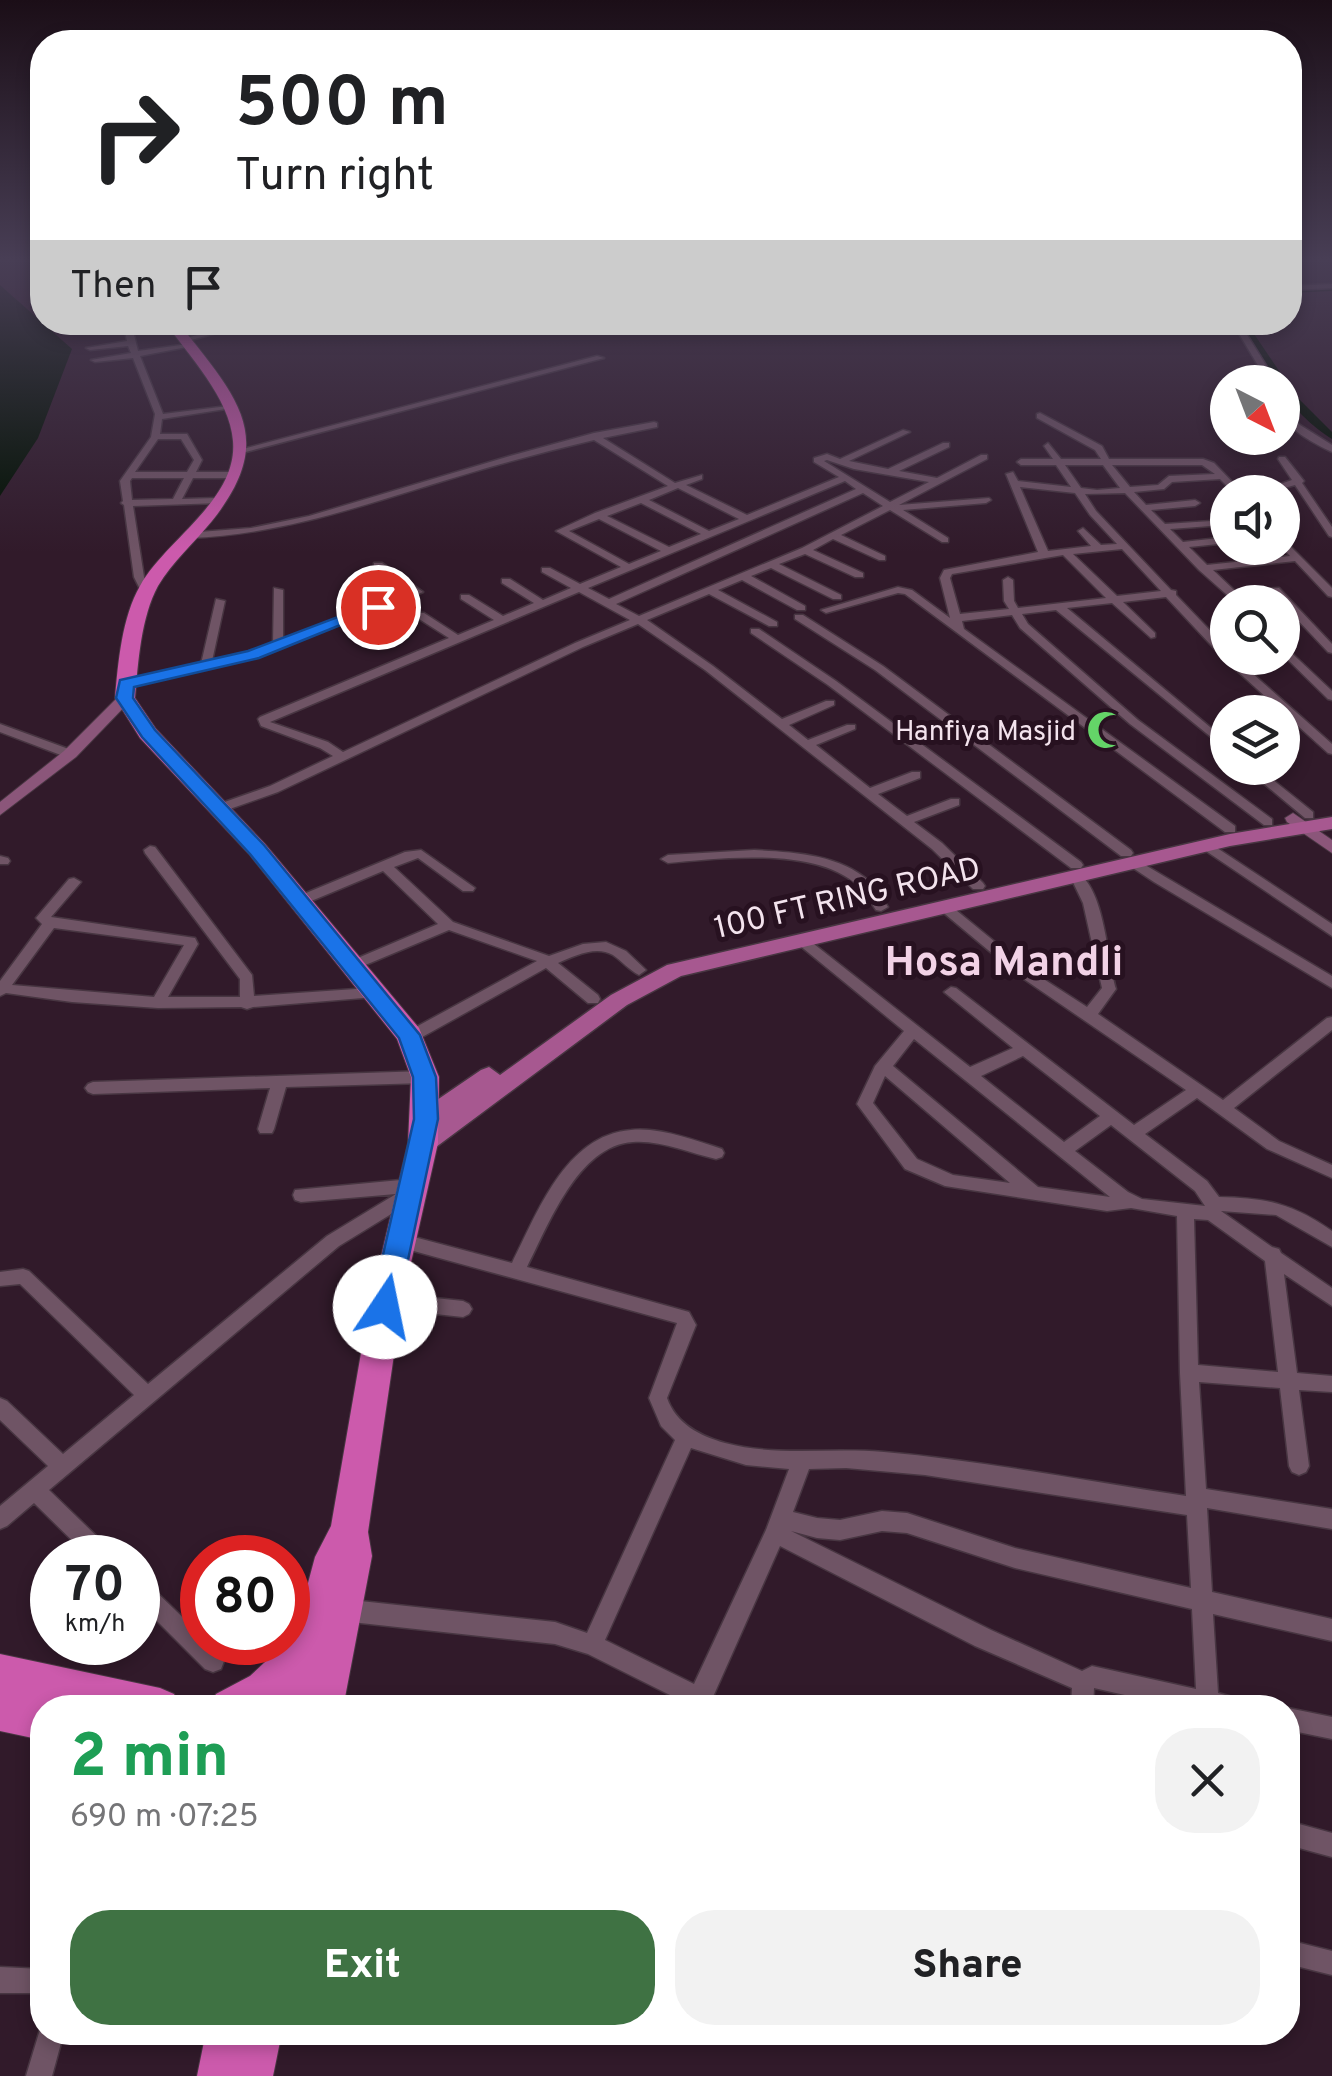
<!DOCTYPE html>
<meta charset="utf-8">
<style>
:root{--surface:#fff;--page:#f2f2f2;--text:#202124;--muted:#757577;--accent:#3f7243}
body{margin:0;font-family:Overpass,sans-serif;background:var(--page);color:var(--text);height:100vh;display:flex;flex-direction:column;font-size:38px;white-space:nowrap}
*{box-sizing:border-box;margin:0}
p{font-size:32px;color:var(--muted)}
.icon{flex:none;width:55px;height:55px;fill:none;stroke:currentColor;stroke-width:2;stroke-linecap:round;stroke-linejoin:round}
.map{position:relative;flex:1;overflow:hidden}
.side{position:absolute;left:30px;top:1695px;width:1270px;height:350px;display:flex;flex-direction:column;background:var(--surface);border-radius:40px;box-shadow:0 5px 15px #0003}
.side>*{flex:none}
.hud{position:absolute;left:30px;top:30px;width:1272px;height:305px;border-radius:40px;box-shadow:0 5px 15px #0003;background:#fff;color:var(--text);overflow:hidden}
.needle{width:65px;rotate:138deg}
.tools{position:absolute;left:1210px;top:365px;display:grid;gap:20px}
.tools a{display:grid;place-items:center;width:90px;height:90px;border-radius:50%;background:var(--surface);box-shadow:0 5px 15px #0003;font-size:50px}
.speed{position:absolute;left:30px;top:1535px;display:flex;gap:20px;font-size:50px;font-weight:700;text-align:center}
.speed>*{display:grid;place-content:center;width:130px;height:130px;border-radius:50%;background:var(--surface);box-shadow:0 5px 15px #0003;line-height:1}
.speed small{font-size:25px;font-weight:400}
.speed .limit{border:15px solid #d22;background:#fff;color:#111}
.pin{position:absolute;display:grid;place-items:center;width:85px;height:85px;color:#fff;margin:-42px;border:5px solid #fff;border-radius:50%;box-shadow:0 2px 10px #0007}
.me{position:absolute;width:110px;margin:-55px;rotate:11deg;stroke-linejoin:round;filter:drop-shadow(0 0 8px #0008)}
.turn{display:flex;align-items:center;gap:35px;height:210px;padding:0 40px;font-size:45px}
.turn .icon{width:130px;height:130px;stroke-width:2.5}
.turn b{display:block;font-size:70px;line-height:85px}
.then{display:flex;align-items:center;height:95px;padding:0 40px;background:#0003;gap:20px;font-size:38px}
.round{display:grid;place-items:center;flex:none;width:105px;height:105px;border-radius:40px;background:var(--page)}
.overview{display:flex;align-items:center;justify-content:space-between;height:170px;padding:0 40px}
h1{font-size:60px;font-weight:800;line-height:75px;color:#1e9e55}
.cta{display:flex;gap:20px;margin-top:auto;padding:20px 40px}
.cta a{flex:1;height:115px;border-radius:40px;background:var(--accent);color:#fff;font-size:40px;font-weight:800;line-height:115px;text-align:center}
.cta a+a{background:var(--page);color:var(--text)}
.map>svg:first-child{display:block}
</style>
<div class="map">
<svg width="1332" height="2076" viewBox="0 0 1332 2076">
<rect width="100%" height="100%" fill="#311a2a"/>
<!-- water -->
<path fill="#001000" d="M 0,285 L 72,349 L 38,438 L 0,496 Z"/>
<g fill="none" stroke-linecap="round" stroke-linejoin="round">
<!-- canal -->
<path fill="#001000" fill-rule="evenodd" d="M 1332,287 L 1332,291 L 1290,293 L 1290,289 Z
M 1239,322 L 1246,322 L 1296,396 L 1332,432 L 1332,439 C 1314,428 1286,404 1282,382 L 1278,382 Z"/>
<!-- street casing -->
<g stroke="#483642" stroke-width="3">
<path id="street" d="M 1332,284 L 1332,288 L 1290,290 L 1290,286 Z
M 91,322 L 116,322 L 73,329 L 69,327 Z
M 128,322 L 136,322 L 133,331 L 138,351 L 188,344 L 192,346 L 140,356 L 163,414 L 228,406 L 232,408 L 162,419 L 160,434 L 187,434 L 202,460 L 196,472 L 234,472 L 239,475 L 234,478 L 193,478 L 182,499 L 217,498 L 222,501 L 220,503 L 133,506 L 144,577 L 151,591 L 146,594 L 142,593 L 134,577 L 124,505 L 121,503 L 123,501 L 120,481 L 151,437 L 155,414 L 133,358 L 95,362 L 91,360 L 131,353 L 128,346 L 90,350 L 86,348 L 127,341 L 125,331 ZM 158,439 L 181,439 L 194,460 L 187,472 L 135,472 ZM 132,478 L 184,478 L 173,499 L 132,500 L 130,481 Z
M 242,322 L 256,322 L 184,342 L 180,340 Z
M 1232,322 L 1239,322 L 1267,367 L 1271,382 L 1263,382 L 1259,367 Z
M 597,356 L 604,358 L 242,453 L 235,451 Z
M 1282,407 L 1300,425 L 1332,445 L 1332,452 C 1314,443 1283,429 1282,407 Z
M 1040,413 L 1102,446 L 1109,459 L 1203,459 L 1214,463 L 1242,492 L 1233,492 L 1220,479 L 1172,482 L 1164,489 L 1134,492 L 1146,505 L 1195,500 L 1200,503 L 1195,506 L 1151,510 L 1165,524 L 1227,520 L 1228,524 L 1224,525 L 1170,529 L 1183,542 L 1228,537 L 1228,543 L 1189,547 L 1207,565 L 1290,556 L 1282,547 L 1282,538 L 1332,588 L 1332,597 L 1328,596 L 1295,561 L 1213,570 L 1235,591 L 1279,588 L 1332,644 L 1332,653 L 1328,652 L 1272,593 L 1240,596 L 1245,602 L 1235,602 L 1199,570 L 1125,493 L 1085,494 L 1096,511 L 1171,590 L 1176,591 L 1176,595 L 1228,649 L 1228,658 L 1235,658 L 1332,744 L 1332,754 L 1328,753 L 1225,660 L 1166,597 L 1123,602 L 1155,633 L 1155,637 L 1151,638 L 1112,603 L 1067,608 L 1228,742 L 1228,751 L 1056,610 L 1022,614 L 1028,624 L 1138,720 L 1272,819 L 1272,825 L 1264,825 L 1130,724 L 1020,628 L 1012,615 L 962,621 L 964,629 L 1235,826 L 1235,832 L 1225,832 L 905,594 L 898,593 L 826,613 L 821,610 L 898,587 L 912,590 L 950,618 L 940,578 L 944,570 L 1038,552 L 1006,474 L 1013,472 L 1018,481 L 1071,487 L 1056,465 L 1021,465 L 1017,462 L 1021,459 L 1053,459 L 1044,446 L 1048,443 L 1061,459 L 1101,459 L 1095,450 L 1037,418 L 1037,414 ZM 1065,465 L 1103,465 L 1120,488 L 1097,490 L 1081,488 ZM 1112,465 L 1202,465 L 1215,474 L 1169,476 L 1158,485 L 1130,487 ZM 1020,487 L 1075,493 L 1090,515 L 1117,544 L 1101,545 L 1083,528 L 1078,531 L 1091,546 L 1048,551 ZM 1122,549 L 1161,591 L 1117,596 L 1073,554 ZM 1063,555 L 1106,598 L 1018,608 L 1014,601 L 1013,580 L 1008,577 L 1003,580 L 1004,601 L 1009,609 L 960,614 L 950,578 L 952,574 Z
M 654,422 L 657,423 L 657,427 L 603,438 L 675,483 L 702,475 L 702,479 L 686,485 L 747,515 L 839,477 L 814,462 L 814,458 L 827,454 L 840,459 L 903,430 L 910,432 L 849,461 L 888,469 L 943,443 L 949,443 L 949,447 L 899,471 L 937,478 L 981,455 L 987,455 L 987,459 L 899,505 L 989,498 L 991,500 L 986,503 L 903,510 L 948,538 L 948,542 L 942,542 L 890,510 L 841,535 L 885,556 L 885,560 L 879,560 L 833,539 L 813,550 L 863,573 L 863,577 L 855,577 L 805,554 L 779,564 L 841,595 L 841,599 L 833,599 L 771,568 L 751,576 L 805,606 L 805,610 L 797,610 L 742,580 L 718,590 L 777,622 L 777,626 L 769,626 L 709,594 L 647,620 L 713,666 L 782,719 L 826,701 L 834,701 L 834,705 L 789,725 L 808,740 L 847,725 L 855,725 L 855,729 L 816,745 L 870,788 L 912,772 L 920,772 L 920,778 L 878,794 L 907,816 L 951,799 L 959,799 L 959,805 L 914,822 L 942,843 L 983,883 L 985,886 L 983,889 L 973,889 L 932,849 L 705,670 L 638,624 L 583,647 L 278,792 L 224,811 L 216,811 L 216,805 L 270,786 L 333,756 L 320,748 L 261,726 L 258,719 L 260,717 L 449,638 L 416,617 L 416,613 L 424,613 L 458,635 L 494,620 L 461,599 L 461,595 L 469,595 L 503,616 L 534,603 L 502,583 L 502,579 L 510,579 L 543,600 L 571,588 L 542,572 L 542,568 L 550,568 L 580,584 L 621,567 L 556,531 L 595,513 L 668,486 L 594,440 C 539,453 484,468 430,485 C 350,510 273,535 189,538 L 186,537 L 186,533 L 251,528 L 309,516 L 510,456 L 594,433 ZM 827,460 L 854,469 L 929,482 L 890,502 L 824,461 ZM 845,481 L 856,489 L 609,599 L 588,588 ZM 678,488 L 739,519 L 709,531 L 649,500 ZM 863,493 L 883,506 L 802,548 L 639,616 L 616,604 ZM 641,503 L 701,534 L 669,547 L 607,516 ZM 599,519 L 661,551 L 629,564 L 569,531 ZM 579,592 L 630,620 L 575,643 L 343,752 L 328,742 L 270,722 Z
M 1279,457 L 1285,457 L 1304,481 L 1302,483 L 1332,527 L 1332,537 L 1329,536 L 1295,485 L 1270,492 L 1257,492 L 1292,480 L 1278,459 Z
M 374,563 L 382,563 L 423,592 L 257,657 L 126,687 L 120,684 L 122,682 L 201,664 L 216,599 L 225,601 L 212,661 L 250,652 L 273,644 L 274,588 L 283,590 L 283,640 L 410,591 L 374,567 Z
M 795,615 L 803,615 L 883,666 L 1131,850 L 1133,853 L 1131,856 L 1121,856 L 875,670 L 795,619 Z
M 751,629 L 759,629 L 836,681 L 1081,862 L 1083,865 L 1081,868 L 1071,868 L 828,685 L 751,633 Z
M 1282,644 L 1332,691 L 1332,700 L 1328,699 L 1282,654 Z
M 0,724 L 74,751 L 76,754 L 74,757 L 66,757 L 0,732 Z
M 1245,768 L 1258,768 L 1313,812 L 1313,818 L 1305,818 Z
M 1208,842 L 1332,924 L 1332,936 L 1203,849 L 1202,846 Z
M 150,846 L 155,847 L 252,975 L 254,996 L 370,988 L 375,989 L 377,993 L 375,997 L 253,1007 L 247,1009 L 241,1007 L 158,1008 L 72,1002 L 6,993 L 0,996 L 0,981 L 42,924 L 36,918 L 69,879 L 74,878 L 81,882 L 51,917 L 195,938 L 198,944 L 168,997 L 240,997 L 240,979 L 145,853 L 144,850 ZM 54,928 L 184,945 L 154,997 L 12,985 Z
M 421,850 L 475,888 L 473,891 L 463,891 L 418,858 L 394,867 L 453,922 L 549,956 L 583,944 L 606,942 L 626,951 L 646,970 L 639,975 C 629,970 622,961 613,955 C 596,945 574,956 558,963 L 598,995 L 600,999 L 598,1003 L 588,1003 L 546,968 L 415,1041 L 405,1041 L 403,1037 L 405,1033 L 537,961 L 449,930 L 351,971 L 346,969 L 344,966 L 346,963 L 438,924 L 383,871 L 304,904 L 299,905 L 292,901 L 294,898 L 405,852 Z
M 754,850 C 792,852 839,854 869,881 C 877,887 882,898 888,907 L 881,911 L 876,910 C 872,904 868,896 863,891 C 824,845 721,858 668,863 L 661,859 L 668,855 Z
M 0,856 L 8,858 L 10,861 L 8,864 L 0,864 Z
M 1135,859 L 1332,976 L 1332,988 L 1154,882 L 1130,866 L 1128,863 L 1130,860 Z
M 1077,872 C 1105,890 1107,958 1116,989 L 1098,1014 L 1223,1100 L 1327,1018 L 1332,1017 L 1332,1030 L 1234,1108 L 1279,1141 L 1332,1165 L 1332,1178 L 1267,1149 L 1197,1098 L 1145,1134 L 1207,1181 L 1219,1197 C 1266,1198 1292,1203 1332,1231 L 1332,1247 L 1276,1215 L 1221,1211 L 1272,1247 L 1279,1249 L 1281,1253 L 1332,1288 L 1332,1306 L 1284,1274 L 1297,1373 L 1332,1376 L 1332,1392 L 1299,1390 L 1309,1466 L 1306,1472 L 1299,1475 L 1292,1472 L 1289,1466 L 1280,1388 L 1199,1382 L 1206,1489 L 1332,1509 L 1332,1529 L 1207,1508 L 1212,1592 L 1332,1619 L 1332,1641 L 1213,1614 L 1218,1693 L 1243,1700 L 1246,1708 L 1182,1708 L 1094,1688 L 1093,1708 L 1071,1708 L 1072,1688 L 975,1646 L 780,1546 L 712,1699 L 694,1707 L 588,1654 L 555,1644 L 342,1621 L 335,1617 L 331,1610 L 335,1603 L 342,1599 L 555,1622 L 587,1633 L 675,1440 L 661,1426 L 649,1398 L 677,1323 L 399,1247 L 393,1245 L 390,1240 L 393,1235 L 399,1233 L 512,1263 C 537,1214 565,1135 631,1130 C 660,1127 694,1140 722,1149 L 724,1153 L 722,1157 L 716,1159 C 689,1153 661,1140 633,1142 C 578,1145 548,1226 527,1267 L 689,1312 L 696,1325 L 667,1398 C 676,1424 700,1436 725,1443 C 777,1457 831,1447 884,1452 C 985,1461 1086,1481 1186,1496 L 1180,1373 L 1177,1216 L 1131,1208 L 1107,1211 L 945,1186 L 905,1169 L 857,1104 L 875,1066 L 904,1031 L 793,940 L 795,937 L 805,937 L 970,1067 L 1013,1048 L 944,992 L 951,987 L 956,988 L 1134,1125 L 1186,1090 L 1018,975 L 939,909 L 941,906 L 951,906 L 1028,969 L 1087,1007 L 1102,988 L 1083,903 L 1070,876 ZM 914,1039 L 1110,1197 L 1038,1187 L 893,1066 ZM 1023,1056 L 1100,1116 L 1064,1142 L 981,1076 ZM 885,1076 L 1010,1183 L 953,1175 L 917,1159 L 873,1103 ZM 1111,1125 L 1195,1191 L 1205,1206 L 1142,1199 L 1128,1192 L 1075,1151 ZM 1194,1219 L 1208,1220 L 1265,1261 L 1278,1372 L 1198,1365 ZM 691,1448 L 746,1465 L 789,1469 L 766,1530 L 694,1684 L 605,1640 ZM 846,1468 L 925,1475 L 1187,1515 L 1191,1588 L 1015,1548 L 907,1513 L 882,1511 L 840,1520 L 817,1518 L 793,1512 L 809,1469 ZM 791,1531 L 817,1538 L 840,1540 L 882,1531 L 907,1533 L 1015,1568 L 1192,1609 L 1196,1689 L 1092,1666 L 1082,1671 L 991,1630 Z
M 425,1071 L 430,1073 L 433,1077 L 430,1081 L 425,1083 L 286,1087 L 274,1129 L 272,1133 L 260,1133 L 258,1129 L 270,1088 L 93,1094 L 88,1092 L 85,1088 L 88,1084 L 93,1082 Z
M 411,1179 L 417,1181 L 419,1186 L 414,1191 L 416,1195 L 414,1200 L 339,1246 L 49,1490 L 112,1551 L 115,1558 L 90,1558 L 34,1503 L 7,1526 L 0,1529 L 0,1506 L 48,1466 L 0,1420 L 0,1398 L 7,1401 L 63,1454 L 134,1395 L 20,1284 L 0,1286 L 0,1272 L 23,1269 L 29,1271 L 148,1384 L 327,1236 L 396,1194 L 301,1202 L 295,1200 L 293,1195 L 295,1190 Z
M 407,1295 L 463,1301 L 469,1304 L 472,1309 L 469,1314 L 463,1317 L 407,1311 L 385,1315 L 379,1312 L 376,1307 L 379,1302 Z
M 138,1578 L 145,1581 L 202,1636 L 202,1642 L 209,1642 L 221,1653 L 224,1661 L 221,1669 L 213,1672 L 205,1669 L 138,1602 Z
M 1288,1708 L 1332,1717 L 1332,1739 L 1288,1730 Z
M 1288,1821 L 1332,1833 L 1332,1857 L 1288,1845 Z
M 1288,1940 L 1332,1951 L 1332,1975 L 1288,1964 Z
M 0,1967 L 42,1969 L 42,1993 L 0,1993 Z
M 42,2023 L 42,2032 L 64,2032 L 52,2076 L 26,2076 Z"/>
</g>
<!-- secondary casing -->
<g stroke="#483642" stroke-width="2">
<path id="secondary" d="M 125,693 L 130,695 L 130,701 L 76,757 L 0,815 L 0,802 L 64,751 L 120,695 Z
M 1293,813 L 1332,840 L 1332,853 L 1287,822 L 1285,818 Z"/>
</g>
<!-- primary casing -->
<g stroke="#483642" stroke-width="3">
<path id="primary" d="M 1332,817 L 1332,829 L 1230,846 L 681,976 L 627,1005 L 432,1150 L 414,1150 L 411,1143 L 426,1128 L 418,1125 L 414,1119 L 418,1113 L 481,1070 L 489,1067 L 500,1075 L 611,995 L 667,965 L 1230,834 Z"/>
</g>
<!-- highway casing -->
<g stroke="#483642" stroke-width="2">
<path id="highway" d="M 165,322 L 178,322 C 235,396 280,436 212,521 C 195,542 172,562 158,586 C 141,617 138,663 135,698 L 156,729 L 265,844 L 419,1028 L 439,1077 L 438,1143 L 401,1307 L 368,1532 L 372,1556 L 343,1708 L 210,1708 L 216,1694 L 250,1676 L 294,1635 L 315,1557 L 331,1526 L 369,1307 L 408,1143 L 411,1077 L 397,1039 L 249,854 L 140,738 L 115,698 C 118,663 122,617 140,586 C 165,540 238,500 233,441 C 230,398 188,355 165,322 Z
M 0,1654 L 160,1688 L 174,1694 L 180,1708 L 42,1708 L 42,1740 L 0,1731 Z
M 206,2032 L 282,2032 L 273,2076 L 197,2076 Z"/>
</g>
<!-- street -->
<use href="#street" fill="#6f5465" fill-rule="evenodd"/>
<!-- secondary -->
<use href="#secondary" fill="#8b567a" fill-rule="evenodd"/>
<!-- primary -->
<use href="#primary" fill="#a75890" fill-rule="evenodd"/>
<!-- highway -->
<use href="#highway" fill="#cc5aac" fill-rule="evenodd"/>
</g>
<!-- sky -->
<linearGradient id="sky" x2="0" y2="1"><stop stop-color="#1b0e17"/><stop offset="0.47" stop-color="#483e55"/><stop offset="1" stop-color="#483e55" stop-opacity="0"/></linearGradient>
<rect width="1332" height="552" fill="url(#sky)"/>
<!-- route -->
<path fill="#1a73e8" stroke="#114b97" stroke-width="2.5" d="M 372,604 L 385,607 L 259,658 L 134,687 L 133,698 L 155,730 L 264,845 L 420,1035 L 436,1077 L 438,1119 L 398,1307 L 394,1315 L 385,1319 L 375,1315 L 371,1307 L 414,1119 L 413,1077 L 399,1038 L 250,854 L 142,737 L 116,698 L 120,680 L 248,651 Z"/>
<!-- icons -->
<defs>
<g id="mosque-bare" transform="scale(3)"><path d="M3.5-4.9A6 6 0 1 0 3.5 4.9A5 5 0 1 1 3.5-4.9Z" fill="#64d468" stroke="#271120" stroke-width="2.5" paint-order="stroke"/></g>
</defs>
<g fill-rule="evenodd">
<use href="#mosque-bare" x="1106" y="730"/>
</g>
<g text-anchor="middle" stroke-width="10" stroke-linejoin="round" paint-order="stroke">
<!-- far-poi labels -->
<g font-size="28" fill="#f3e3ed" stroke="#271120" text-anchor="end">
<text x="1076" y="740">Hanfiya Masjid</text>
</g>
<!-- street labels -->
<g font-size="32" fill="#f3e3ed" stroke="#271120">
<text transform="translate(847 897) rotate(-13)" y="11">100 FT RING ROAD</text>
</g>
<!-- district labels -->
<g font-size="42" font-weight="bold" fill="#f2d2e6" stroke="#271120">
<text x="1004" y="975">Hosa Mandli</text>
</g>
</g>
</svg>
<div class="tools">
<a><svg class="needle" viewBox="-14 -14 28 28"><path d="M0-13l5 13h-10z" fill="#e53935"/><path d="M0 13l5-13h-10z" fill="#757577"/></svg></a>
<a><svg class="icon" aria-label="sound" viewBox="0 0 24 24"><path d="M4 9h4l5-4v14l-5-4H4zM17 9q2 3 0 6"/></svg></a>
<a><svg class="icon" aria-label="search" viewBox="0 0 24 24"><circle cx="10" cy="10" r="6"/><path d="M15 15l6 6"/></svg></a>
<a><svg class="icon" aria-label="layers" viewBox="0 0 24 24"><path d="M12 4l9 5-9 5-9-5zM3 14l9 5 9-5"/></svg></a>
</div>
<div class="speed"><div>70<small>km/h</small></div><div class="limit">80</div></div>
<div class="pin" style="left:378px;top:607px;background:#d93025"><svg class="icon" aria-label="arrive" viewBox="0 0 24 24"><path d="M6 21V4h12l-3 4 3 4H6"/></svg></div>
<svg class="me" style="left:385px;top:1307px" viewBox="-20 -20 40 40"><circle r="19" fill="#fff"/><path d="M0-13L10 11 0 6-10 11z" fill="#1a73e8"/></svg>
<div class="hud">
<div class="turn"><svg class="icon" aria-label="right" viewBox="0 0 24 24"><path d="M7 20v-9h11M14 6l5 5-5 5"/></svg><div><b>500 m</b>Turn right</div></div>
<div class="then">Then<svg class="icon" aria-label="arrive" viewBox="0 0 24 24"><path d="M6 21V4h12l-3 4 3 4H6"/></svg></div>
</div>
<section class="side">
<div class="overview"><div><h1>2 min</h1><p>690 m · 07:25</p></div><a class="round"><svg class="icon" aria-label="close" viewBox="0 0 24 24"><path d="M6 6l12 12M18 6L6 18"/></svg></a></div>
<div class="cta"><a>Exit</a><a>Share</a></div>
</section>
</div>
